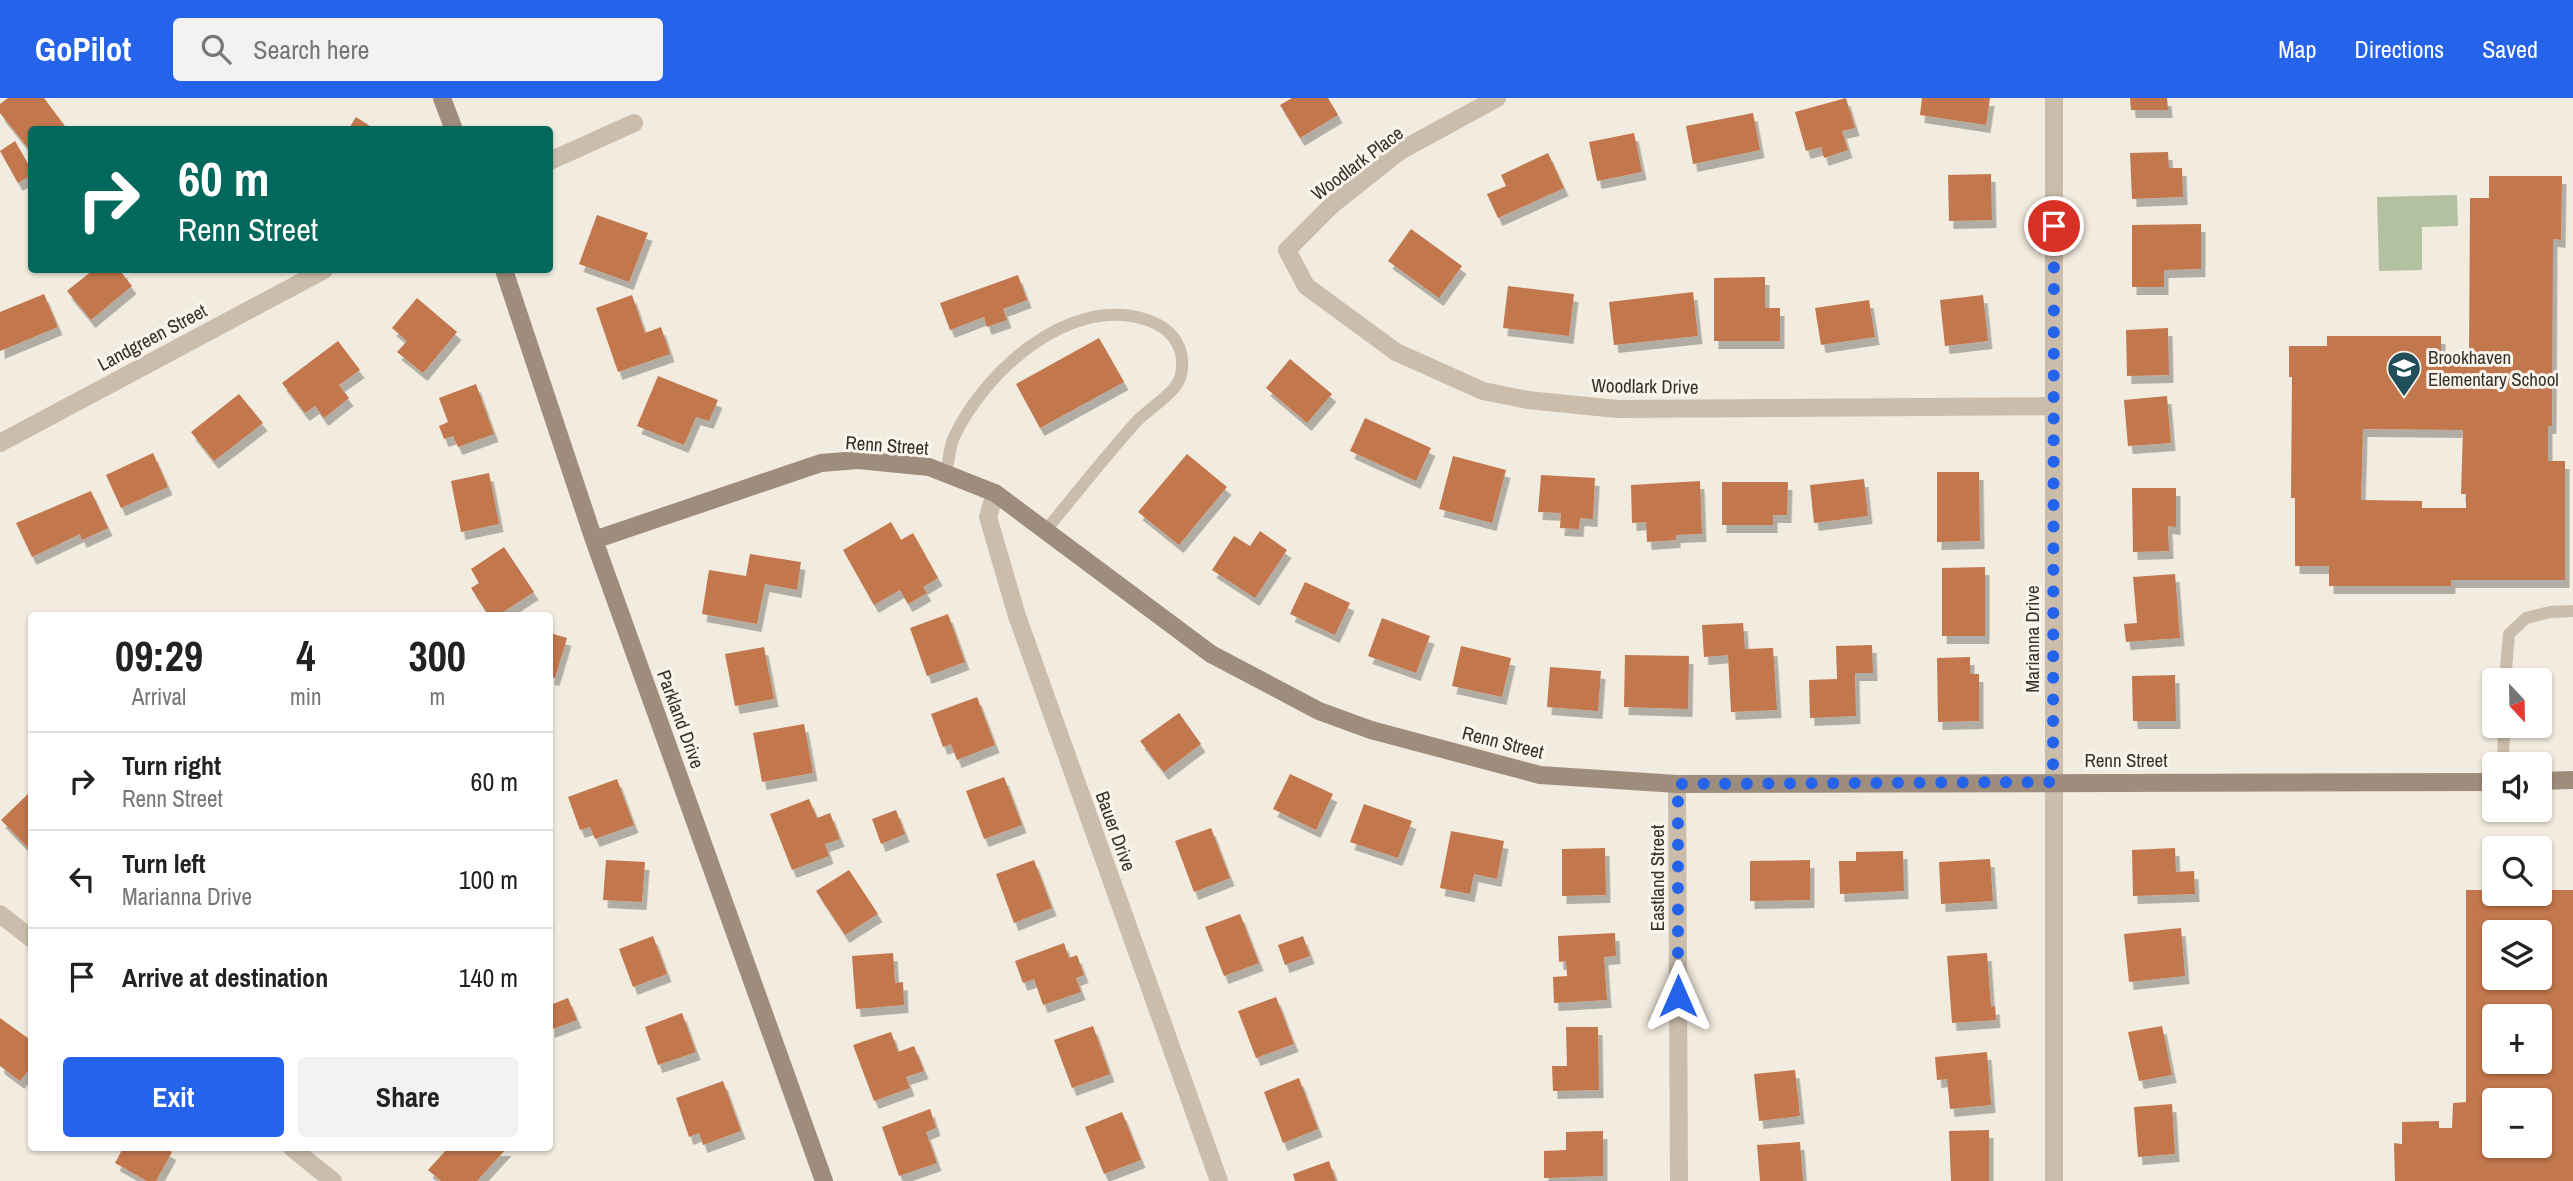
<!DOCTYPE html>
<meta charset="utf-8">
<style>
:root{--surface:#fff;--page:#f2f2f2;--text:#222;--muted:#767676;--line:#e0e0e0;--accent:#2563eb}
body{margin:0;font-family:"Archivo Narrow",sans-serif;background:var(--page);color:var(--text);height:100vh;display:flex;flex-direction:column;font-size:26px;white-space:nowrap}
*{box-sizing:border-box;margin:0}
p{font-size:23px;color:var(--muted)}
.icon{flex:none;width:38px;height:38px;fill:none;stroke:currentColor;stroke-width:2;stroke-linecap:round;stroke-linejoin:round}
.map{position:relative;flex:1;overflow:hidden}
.panel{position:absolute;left:28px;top:514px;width:525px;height:539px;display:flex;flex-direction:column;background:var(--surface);border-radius:7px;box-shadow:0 2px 5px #0004}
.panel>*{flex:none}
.banner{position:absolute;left:28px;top:28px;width:525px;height:147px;border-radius:7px;box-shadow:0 2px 5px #0004;background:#00695c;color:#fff;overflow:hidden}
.needle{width:46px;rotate:158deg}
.buttons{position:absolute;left:2482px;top:570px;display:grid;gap:14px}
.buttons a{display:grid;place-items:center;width:70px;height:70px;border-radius:7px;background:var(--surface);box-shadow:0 2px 5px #0004;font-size:35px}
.pin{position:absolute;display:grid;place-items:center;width:60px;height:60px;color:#fff;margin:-30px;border:4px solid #fff;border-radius:50%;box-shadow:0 2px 7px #0007}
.me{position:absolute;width:77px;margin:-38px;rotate:0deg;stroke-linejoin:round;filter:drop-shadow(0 0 5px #0008)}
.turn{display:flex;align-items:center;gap:24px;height:147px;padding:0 35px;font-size:32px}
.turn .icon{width:91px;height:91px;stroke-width:2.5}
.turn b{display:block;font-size:49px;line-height:60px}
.eta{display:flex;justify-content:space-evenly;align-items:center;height:119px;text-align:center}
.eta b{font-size:42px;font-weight:700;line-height:49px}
.primary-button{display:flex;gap:14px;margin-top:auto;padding:14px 35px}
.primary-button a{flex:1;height:80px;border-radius:7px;background:var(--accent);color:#fff;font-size:28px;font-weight:700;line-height:80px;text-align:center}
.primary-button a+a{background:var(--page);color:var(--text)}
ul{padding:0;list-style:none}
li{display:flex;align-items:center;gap:21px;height:98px;padding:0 35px;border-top:2px solid var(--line)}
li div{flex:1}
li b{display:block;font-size:26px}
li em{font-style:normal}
header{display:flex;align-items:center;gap:42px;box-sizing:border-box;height:98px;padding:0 35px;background:var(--accent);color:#fff}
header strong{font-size:33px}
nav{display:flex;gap:38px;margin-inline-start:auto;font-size:24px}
.search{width:490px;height:63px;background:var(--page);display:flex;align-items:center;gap:18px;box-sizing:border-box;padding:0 24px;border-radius:7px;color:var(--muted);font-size:26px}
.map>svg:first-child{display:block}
</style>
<header>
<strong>GoPilot</strong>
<div class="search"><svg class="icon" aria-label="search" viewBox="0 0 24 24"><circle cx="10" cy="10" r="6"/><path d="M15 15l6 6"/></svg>Search here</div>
<nav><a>Map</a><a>Directions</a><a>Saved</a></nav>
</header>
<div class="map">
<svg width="2573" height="1083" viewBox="0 0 2573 1083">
<defs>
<filter id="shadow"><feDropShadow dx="4.5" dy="8" stdDeviation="0" flood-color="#0004"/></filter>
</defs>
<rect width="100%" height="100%" fill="#f2ebdf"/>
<!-- green -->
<path fill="#b2c19f" d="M 2457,97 L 2458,128 L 2422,129 L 2422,172 L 2379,173 L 2377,99 Z"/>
<!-- building -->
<path fill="#c2774d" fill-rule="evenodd" filter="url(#shadow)" d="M 8,0 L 44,0 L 68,32 L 32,32 L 32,55 L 0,15 L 0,6 Z
M 1292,0 L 1328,0 L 1338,17 L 1300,40 L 1280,7 Z
M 1846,0 L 1855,30 L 1842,33 L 1848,52 L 1824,60 L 1821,49 L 1806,53 L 1795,14 Z
M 1922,0 L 1990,0 L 1986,27 L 1920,17 Z
M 2130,0 L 2167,0 L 2168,12 L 2131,12 Z
M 1753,15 L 1760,52 L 1693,66 L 1686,28 Z
M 356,19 L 376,32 L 348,32 Z
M 1634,35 L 1642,74 L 1597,83 L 1589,44 Z
M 15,43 L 32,73 L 32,77 L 18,85 L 0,53 Z
M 2168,54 L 2169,70 L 2182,70 L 2183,99 L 2132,101 L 2130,55 Z
M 1548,55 L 1564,90 L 1498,120 L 1487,96 L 1506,88 L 1501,77 Z
M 1991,76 L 1992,122 L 1949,123 L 1948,77 Z
M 2489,78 L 2562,78 L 2561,142 L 2553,141 L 2552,328 L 2548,328 L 2548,363 L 2565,363 L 2565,482 L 2451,482 L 2451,488 L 2329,488 L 2329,468 L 2295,468 L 2295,400 L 2291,400 L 2292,279 L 2289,279 L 2289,248 L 2327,248 L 2327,238 L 2441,238 L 2441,266 L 2469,266 L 2470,100 L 2489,100 ZM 2363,331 L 2463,332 L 2461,396 L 2466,396 L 2466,410 L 2422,410 L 2422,403 L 2361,402 Z
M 597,117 L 648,135 L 629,184 L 579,166 Z
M 2201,126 L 2201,171 L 2164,172 L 2164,189 L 2132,189 L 2132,127 Z
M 1411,131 L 1462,168 L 1439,200 L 1388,163 Z
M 93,172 L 125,172 L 121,174 L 132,188 L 91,222 L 67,193 Z
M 1018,177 L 1027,202 L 1003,211 L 1007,222 L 987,229 L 984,219 L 950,232 L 940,205 Z
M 1765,179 L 1765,210 L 1780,210 L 1780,243 L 1714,243 L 1714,180 Z
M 1508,188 L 1574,196 L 1569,238 L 1503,230 Z
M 1693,194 L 1698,238 L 1614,247 L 1609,204 Z
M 44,196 L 58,229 L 0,253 L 0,214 Z
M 632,197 L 645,235 L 661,229 L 670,256 L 618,274 L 596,210 Z
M 1983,197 L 1988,243 L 1945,248 L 1940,202 Z
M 417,200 L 457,234 L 423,275 L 397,254 L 407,243 L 392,230 Z
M 1869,202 L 1875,239 L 1821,247 L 1815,210 Z
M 2168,230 L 2169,277 L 2127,278 L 2126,232 Z
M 1099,240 L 1124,284 L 1040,330 L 1016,286 Z
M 338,243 L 360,272 L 339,287 L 349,300 L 324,320 L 315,308 L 305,315 L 282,285 Z
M 1290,261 L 1332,296 L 1307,325 L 1266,290 Z
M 658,278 L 718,302 L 709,323 L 696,319 L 684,347 L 637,328 Z
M 476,286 L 494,336 L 458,349 L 453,338 L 444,341 L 439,328 L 448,324 L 439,300 Z
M 239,296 L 263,325 L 214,363 L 191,334 Z
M 2167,298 L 2171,345 L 2128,348 L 2124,302 Z
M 1365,320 L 1431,350 L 1416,383 L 1350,353 Z
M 153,355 L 168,389 L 121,410 L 106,377 Z
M 1187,356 L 1227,389 L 1179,447 L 1138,414 Z
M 1453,358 L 1506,372 L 1492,425 L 1439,411 Z
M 1937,374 L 1979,374 L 1980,443 L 1937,444 Z
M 489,375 L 499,426 L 461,434 L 451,383 Z
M 1541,377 L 1595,380 L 1593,421 L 1580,420 L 1579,431 L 1560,430 L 1561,415 L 1538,414 Z
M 1864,381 L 1868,418 L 1814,425 L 1810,387 Z
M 1700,383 L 1702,436 L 1676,437 L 1676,442 L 1647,444 L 1646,424 L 1632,425 L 1631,387 Z
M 1722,384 L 1788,384 L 1787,417 L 1773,417 L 1773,427 L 1722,427 Z
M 2132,390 L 2176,390 L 2176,429 L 2168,428 L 2169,453 L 2133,454 Z
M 91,393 L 108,430 L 82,442 L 80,436 L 32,459 L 16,425 Z
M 891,424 L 901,442 L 913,435 L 938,480 L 923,489 L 927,495 L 908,506 L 900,492 L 874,507 L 843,452 Z
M 1260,433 L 1287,452 L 1255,500 L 1212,472 L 1234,438 L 1250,448 Z
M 504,449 L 534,494 L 497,518 L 489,518 L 471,490 L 479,485 L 471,471 Z
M 750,456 L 801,464 L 797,492 L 765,486 L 757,526 L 702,516 L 709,472 L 746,478 Z
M 1985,469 L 1985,538 L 1942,538 L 1942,470 Z
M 2175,476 L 2180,540 L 2126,544 L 2124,526 L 2137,525 L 2133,479 Z
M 1305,484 L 1350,505 L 1335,537 L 1290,516 Z
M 948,516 L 965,564 L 927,578 L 910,530 Z
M 1382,520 L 1430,538 L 1416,575 L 1368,558 Z
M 1743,525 L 1745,551 L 1773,550 L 1777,612 L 1731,614 L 1728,557 L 1704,559 L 1702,527 Z
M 550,535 L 567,540 L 555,580 L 550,579 Z
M 1872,547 L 1873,575 L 1855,575 L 1856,618 L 1810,620 L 1809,582 L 1837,581 L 1836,548 Z
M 1461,548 L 1511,560 L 1502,599 L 1452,588 Z
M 764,549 L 774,601 L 735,608 L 725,556 Z
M 1625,557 L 1689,558 L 1688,611 L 1624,609 Z
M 1970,559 L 1970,576 L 1979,576 L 1979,623 L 1938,624 L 1937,560 Z
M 1550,569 L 1601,573 L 1598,613 L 1547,609 Z
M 2175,577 L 2176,623 L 2133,623 L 2132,578 Z
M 977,599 L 995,647 L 957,662 L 951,646 L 943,649 L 931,616 Z
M 1179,615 L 1201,646 L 1164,674 L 1140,643 Z
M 804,626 L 813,675 L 762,684 L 753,635 Z
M 1290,676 L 1333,696 L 1316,732 L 1273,711 Z
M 1004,679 L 1022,727 L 984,741 L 966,693 Z
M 617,681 L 634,727 L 595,741 L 590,729 L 580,732 L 568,699 Z
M 28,696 L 32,699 L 32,754 L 1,722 Z
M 809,701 L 817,720 L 830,715 L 840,741 L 825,746 L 829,758 L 792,772 L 770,716 Z
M 1364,706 L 1412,723 L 1398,760 L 1350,744 Z
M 896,712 L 905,736 L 881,746 L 872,721 Z
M 1211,730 L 1230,780 L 1194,794 L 1175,743 Z
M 1451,733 L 1504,743 L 1497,781 L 1474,776 L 1470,796 L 1440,790 Z
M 1605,750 L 1606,797 L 1562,798 L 1562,751 Z
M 2175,750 L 2176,774 L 2194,773 L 2195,796 L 2133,798 L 2132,752 Z
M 1903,753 L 1904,793 L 1840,796 L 1839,763 L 1856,763 L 1856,754 Z
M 1990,761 L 1993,803 L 1941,806 L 1939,764 Z
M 606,762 L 645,764 L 642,804 L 603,802 Z
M 1034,762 L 1052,810 L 1014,825 L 996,776 Z
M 1810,762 L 1810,802 L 1750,803 L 1750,763 Z
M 849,772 L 878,816 L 845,837 L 816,793 Z
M 2466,792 L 2494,792 L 2494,796 L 2539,796 L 2539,792 L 2573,792 L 2573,1083 L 2395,1083 L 2394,1045 L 2402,1046 L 2402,1024 L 2439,1023 L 2439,1030 L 2452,1030 L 2453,1005 L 2466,1004 ZM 2494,835 L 2539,835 L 2539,880 L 2494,880 ZM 2494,919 L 2539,919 L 2539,964 L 2494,964 ZM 2494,1003 L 2539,1003 L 2539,1048 L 2494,1048 Z
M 1240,816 L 1259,865 L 1224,878 L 1205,829 Z
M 2181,830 L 2185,878 L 2129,884 L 2124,836 Z
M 1615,835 L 1616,858 L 1604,859 L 1607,902 L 1554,905 L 1553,879 L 1567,878 L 1566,863 L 1559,864 L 1558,838 Z
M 653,838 L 667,876 L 633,889 L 619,851 Z
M 1303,838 L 1310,858 L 1285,867 L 1278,847 Z
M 1064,845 L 1069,860 L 1077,857 L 1084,877 L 1076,880 L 1081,894 L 1043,907 L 1034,881 L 1023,885 L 1015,863 Z
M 893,855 L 895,885 L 903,884 L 904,907 L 856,911 L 852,858 Z
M 1987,855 L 1991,909 L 1995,908 L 1996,922 L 1952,925 L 1947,858 Z
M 1276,899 L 1294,946 L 1256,960 L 1238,913 Z
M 568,900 L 577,922 L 550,932 L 550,907 Z
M 682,915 L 696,954 L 658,967 L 645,929 Z
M 0,920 L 32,943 L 32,968 L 20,983 L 0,968 Z
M 1093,928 L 1110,976 L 1072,990 L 1054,942 Z
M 2162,928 L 2172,977 L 2139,983 L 2128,934 Z
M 1566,929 L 1598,929 L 1599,992 L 1553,993 L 1552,968 L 1567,968 Z
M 891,934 L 898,954 L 914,948 L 924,973 L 906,979 L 910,990 L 874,1003 L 853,947 Z
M 1987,954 L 1991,1007 L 1950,1011 L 1947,981 L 1937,982 L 1935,959 Z
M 1795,972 L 1800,1018 L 1759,1023 L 1754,976 Z
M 1299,980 L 1318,1031 L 1283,1045 L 1264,994 Z
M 723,983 L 741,1033 L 703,1047 L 699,1035 L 689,1039 L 676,1000 Z
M 2172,1006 L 2175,1056 L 2138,1059 L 2134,1009 Z
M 930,1011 L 936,1030 L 926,1034 L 937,1065 L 899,1078 L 882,1029 Z
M 1122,1014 L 1141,1062 L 1104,1076 L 1085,1029 Z
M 1989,1032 L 1989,1083 L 1951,1083 L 1949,1033 Z
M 1603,1033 L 1603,1078 L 1544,1080 L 1544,1053 L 1566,1052 L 1566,1034 Z
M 1800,1044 L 1803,1083 L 1760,1083 L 1757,1047 Z
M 123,1050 L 164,1050 L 172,1054 L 156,1083 L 147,1083 L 115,1065 Z
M 448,1050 L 507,1050 L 477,1083 L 441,1083 L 428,1072 Z
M 1329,1063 L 1336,1083 L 1295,1083 L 1293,1076 Z"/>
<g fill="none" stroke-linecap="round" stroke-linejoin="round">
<!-- lane -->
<path stroke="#cabdab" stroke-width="12" d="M 946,375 C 949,364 949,349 954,339 C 984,275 1067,198 1144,221 C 1161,226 1176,236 1181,255 C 1183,264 1183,277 1177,286 C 1170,298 1149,311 1138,322 C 1106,357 1076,396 1046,432
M 2505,583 L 2509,536 L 2526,520 L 2550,514 L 2573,513
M 2503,667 L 2504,628"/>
<!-- street -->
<path stroke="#cabdab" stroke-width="18" d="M 1497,0 L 1400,53 L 1332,107 L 1287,152 L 1306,188 L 1396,254 L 1483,293 L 1528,302 L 1617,311 L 2054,308
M 550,63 L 634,25
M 0,345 L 324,172
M 995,395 L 988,419 L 1017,518 L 1219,1083
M 1677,686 L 1679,1083
M 0,816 L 32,841
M 292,1050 L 333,1083
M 2054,1083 L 2054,0"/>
<!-- secondary -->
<path stroke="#9e8d7c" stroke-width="18" d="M 442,0 L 454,32
M 504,172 L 594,442 L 824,1083
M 594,442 L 821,365 L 858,362 L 929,369 L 995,395 L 1211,556 L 1319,613 L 1371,632 L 1540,677 L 1677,686 L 2494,684
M 2539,683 L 2573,682"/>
</g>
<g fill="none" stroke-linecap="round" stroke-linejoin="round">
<!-- route -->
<path stroke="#2563eb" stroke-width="12" stroke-dasharray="0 21.6" d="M 1678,898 L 1678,686 L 2053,684 L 2054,128"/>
</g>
<!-- icons -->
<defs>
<g id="school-pin" transform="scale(1.75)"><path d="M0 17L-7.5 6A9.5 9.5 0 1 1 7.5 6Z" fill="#204f59" stroke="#faf5ec"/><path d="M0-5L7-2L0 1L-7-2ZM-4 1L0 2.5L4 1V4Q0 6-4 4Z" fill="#fff"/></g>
</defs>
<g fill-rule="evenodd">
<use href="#school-pin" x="2404" y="270"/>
</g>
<g text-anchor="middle" stroke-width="6" stroke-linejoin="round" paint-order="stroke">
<!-- street labels -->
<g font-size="19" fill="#38302a" stroke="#faf5ec">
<text transform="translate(1357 65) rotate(-37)" y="7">Woodlark Place</text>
<text transform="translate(152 239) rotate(-28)" y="7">Landgreen Street</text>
<text transform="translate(1645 288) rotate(1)" y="7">Woodlark Drive</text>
<text transform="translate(887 347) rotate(4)" y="7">Renn Street</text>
<text transform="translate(2032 541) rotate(-90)" y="7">Marianna Drive</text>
<text transform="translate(681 621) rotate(70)" y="7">Parkland Drive</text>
<text transform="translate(1503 644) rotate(14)" y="7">Renn Street</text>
<text x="2126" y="669">Renn Street</text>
<text transform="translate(1116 733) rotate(70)" y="7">Bauer Drive</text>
<text transform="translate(1657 780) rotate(-90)" y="7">Eastland Street</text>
</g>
<!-- poi labels -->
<g font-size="19" fill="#38302a" stroke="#faf5ec" text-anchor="start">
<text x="2428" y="266">Brookhaven<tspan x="2428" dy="22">Elementary School</tspan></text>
</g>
</g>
</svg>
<div class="buttons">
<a><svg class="needle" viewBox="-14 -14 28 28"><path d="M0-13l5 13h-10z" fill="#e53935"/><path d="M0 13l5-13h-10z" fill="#767676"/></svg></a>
<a><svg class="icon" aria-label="sound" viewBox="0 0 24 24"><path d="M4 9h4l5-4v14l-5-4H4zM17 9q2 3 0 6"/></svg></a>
<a><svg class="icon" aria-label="search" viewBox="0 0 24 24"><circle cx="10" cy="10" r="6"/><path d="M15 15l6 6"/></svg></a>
<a><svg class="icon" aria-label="layers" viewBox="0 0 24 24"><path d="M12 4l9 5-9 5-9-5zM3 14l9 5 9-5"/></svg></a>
<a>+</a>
<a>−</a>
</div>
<div class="pin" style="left:2054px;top:128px;background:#d93025"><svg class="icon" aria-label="arrive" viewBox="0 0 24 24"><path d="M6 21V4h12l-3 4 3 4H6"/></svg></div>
<svg class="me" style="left:1678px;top:898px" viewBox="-20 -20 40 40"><path d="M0-17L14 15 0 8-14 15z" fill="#2563eb" stroke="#fff" stroke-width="4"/></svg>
<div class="banner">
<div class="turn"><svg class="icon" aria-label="right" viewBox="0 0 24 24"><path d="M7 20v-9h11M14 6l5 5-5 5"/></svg><div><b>60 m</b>Renn Street</div></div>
</div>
<section class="panel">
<div class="eta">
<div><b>09:29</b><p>Arrival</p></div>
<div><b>4</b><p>min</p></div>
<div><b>300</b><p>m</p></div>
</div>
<ul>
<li><svg class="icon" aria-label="right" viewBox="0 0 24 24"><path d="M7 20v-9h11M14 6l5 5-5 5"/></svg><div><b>Turn right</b><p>Renn Street</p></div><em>60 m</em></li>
<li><svg class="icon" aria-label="left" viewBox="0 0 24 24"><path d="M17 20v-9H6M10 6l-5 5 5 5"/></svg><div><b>Turn left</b><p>Marianna Drive</p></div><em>100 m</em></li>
<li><svg class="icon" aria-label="arrive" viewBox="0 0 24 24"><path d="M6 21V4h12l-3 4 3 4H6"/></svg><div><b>Arrive at destination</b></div><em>140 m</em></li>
</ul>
<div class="primary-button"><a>Exit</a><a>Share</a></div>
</section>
</div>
